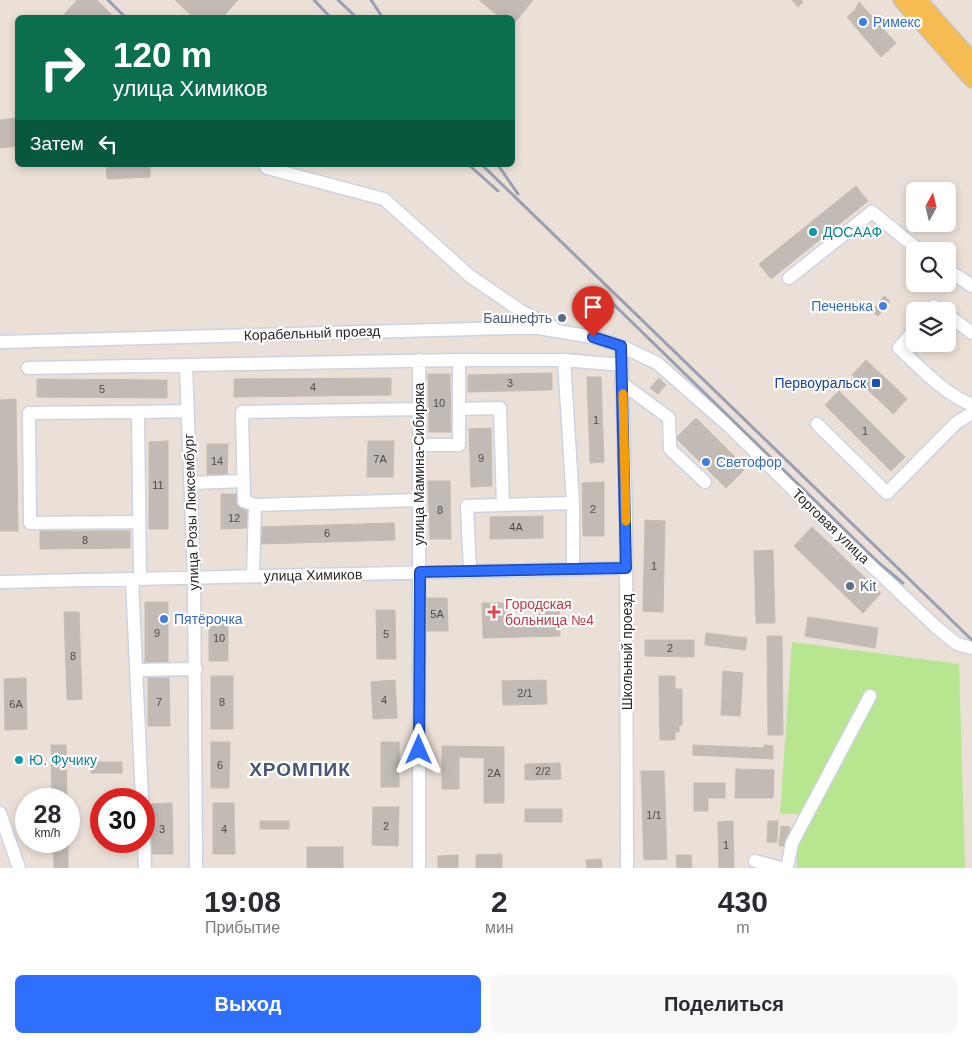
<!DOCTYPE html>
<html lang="ru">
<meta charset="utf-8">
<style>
:root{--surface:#fff;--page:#f7f7f7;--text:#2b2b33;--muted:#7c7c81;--accent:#2f6fff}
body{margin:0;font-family:Arial,sans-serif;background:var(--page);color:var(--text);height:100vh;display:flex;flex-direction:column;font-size:19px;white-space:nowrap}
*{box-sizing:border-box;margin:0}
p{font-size:16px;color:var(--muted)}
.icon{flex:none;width:28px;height:28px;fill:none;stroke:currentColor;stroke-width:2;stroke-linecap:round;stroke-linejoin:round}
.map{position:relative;height:868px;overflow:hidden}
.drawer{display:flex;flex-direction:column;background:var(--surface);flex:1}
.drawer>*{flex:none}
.hud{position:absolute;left:15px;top:15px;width:500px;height:152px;border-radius:8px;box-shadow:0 2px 8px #0003;background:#0b6e4f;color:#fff;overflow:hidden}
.needle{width:32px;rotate:8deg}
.tools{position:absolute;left:906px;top:182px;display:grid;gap:10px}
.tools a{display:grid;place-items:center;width:50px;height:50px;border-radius:8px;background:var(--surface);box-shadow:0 2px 8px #0003;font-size:25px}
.speed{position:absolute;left:15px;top:788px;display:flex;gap:10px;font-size:25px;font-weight:700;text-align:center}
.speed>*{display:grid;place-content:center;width:65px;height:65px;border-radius:50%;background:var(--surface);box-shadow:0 2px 8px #0003;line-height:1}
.speed small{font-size:12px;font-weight:400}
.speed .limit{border:8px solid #d22;background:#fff;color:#111}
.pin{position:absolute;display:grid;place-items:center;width:42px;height:42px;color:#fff;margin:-51px -21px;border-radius:50% 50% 50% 0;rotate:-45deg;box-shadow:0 0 5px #0007}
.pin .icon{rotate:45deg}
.me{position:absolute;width:55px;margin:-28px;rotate:0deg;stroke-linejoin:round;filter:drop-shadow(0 0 4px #0008)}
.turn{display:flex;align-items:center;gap:18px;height:105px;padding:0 15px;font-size:22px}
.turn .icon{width:65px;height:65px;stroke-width:2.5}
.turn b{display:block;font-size:35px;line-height:42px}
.then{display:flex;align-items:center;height:48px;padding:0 15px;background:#0003;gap:10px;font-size:19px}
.eta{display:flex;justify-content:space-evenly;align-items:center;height:85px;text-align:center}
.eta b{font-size:30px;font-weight:700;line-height:35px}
.button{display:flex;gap:10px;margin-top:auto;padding:10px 15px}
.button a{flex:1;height:58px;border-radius:8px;background:var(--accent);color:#fff;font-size:20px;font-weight:700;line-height:58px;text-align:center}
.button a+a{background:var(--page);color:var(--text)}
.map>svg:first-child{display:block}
</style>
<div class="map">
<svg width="972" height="868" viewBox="0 0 972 868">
<rect width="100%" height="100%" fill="#ebe0d7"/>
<!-- green -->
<path fill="#b7e590" d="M 792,642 L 959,664 L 965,868 L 797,868 L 797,814 L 780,814 Z"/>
<!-- building -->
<path fill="#c2bab4" stroke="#c5bcb1" d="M 77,0 L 97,0 L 115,18 L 61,18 Z
M 175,0 L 238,0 L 222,18 L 194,18 Z
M 479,0 L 533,0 L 512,26 L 512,18 L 501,18 Z
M 792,0 L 801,0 L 803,2 L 798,7 Z
M 859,2 L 896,43 L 881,57 L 847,17 L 855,10 Z
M 18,118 L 18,146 L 0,148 L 0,120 Z
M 106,165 L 150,165 L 150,177 L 107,179 Z
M 856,186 L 868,201 L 771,279 L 759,264 Z
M 884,296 L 890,301 L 878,316 L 872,312 Z
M 866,360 L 899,391 L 885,406 L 852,375 Z
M 552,373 L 552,390 L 468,392 L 468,375 Z
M 428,374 L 450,374 L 451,432 L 429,432 Z
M 587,377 L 601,377 L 604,462 L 590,463 Z
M 391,378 L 391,395 L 234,397 L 234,379 Z
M 659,378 L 666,385 L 658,394 L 650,388 Z
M 37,379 L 167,380 L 167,398 L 37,397 Z
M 839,391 L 905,457 L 891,471 L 825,405 Z
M 899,391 L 907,399 L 893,414 L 885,406 Z
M 16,399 L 18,531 L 0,531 L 0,400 Z
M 696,418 L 746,468 L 726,488 L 676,438 Z
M 491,428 L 492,486 L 471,487 L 469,429 Z
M 168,441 L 168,529 L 149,529 L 149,442 Z
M 368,441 L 394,441 L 393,477 L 367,477 Z
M 207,444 L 228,444 L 227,479 L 207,479 Z
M 428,481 L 450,481 L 451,539 L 430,539 Z
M 604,482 L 604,536 L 583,536 L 582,483 Z
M 221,494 L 240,494 L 240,508 L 247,508 L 248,528 L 221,529 Z
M 543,516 L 543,538 L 490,539 L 490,517 Z
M 645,520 L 665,521 L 663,612 L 643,611 Z
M 394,523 L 395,540 L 260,544 L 259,527 Z
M 812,527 L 881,593 L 863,613 L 794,546 Z
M 40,531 L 130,531 L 130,548 L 40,549 Z
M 773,550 L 775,623 L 756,623 L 754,551 Z
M 425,598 L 447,598 L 448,631 L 426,631 Z
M 559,601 L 560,636 L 483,638 L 482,603 L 505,603 L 505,622 L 539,621 L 539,602 Z
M 145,602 L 168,602 L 168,664 L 145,664 Z
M 376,610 L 395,610 L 396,659 L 377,659 Z
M 64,612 L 79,612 L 82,699 L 67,700 Z
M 209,616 L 228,616 L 228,661 L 209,661 Z
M 808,617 L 878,628 L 875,648 L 805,636 Z
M 706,633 L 747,638 L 745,650 L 705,645 Z
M 767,636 L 782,636 L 783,735 L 768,735 Z
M 645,640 L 694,640 L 694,657 L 645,656 Z
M 723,671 L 743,673 L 740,716 L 721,715 Z
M 211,676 L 233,676 L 233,729 L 211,729 Z
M 659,676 L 675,676 L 675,689 L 682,689 L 682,725 L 679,726 L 679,732 L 675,732 L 675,740 L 660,740 Z
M 26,678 L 27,729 L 5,730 L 4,679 Z
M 148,678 L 169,678 L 170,726 L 148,726 Z
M 395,680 L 397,718 L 373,719 L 371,682 Z
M 546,680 L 547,704 L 503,705 L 502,681 Z
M 211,742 L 230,742 L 229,788 L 211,788 Z
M 381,742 L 399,742 L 399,787 L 381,787 Z
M 51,745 L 66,745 L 67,799 L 52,799 Z
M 693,745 L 764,748 L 764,745 L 773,746 L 773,759 L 693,755 Z
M 442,746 L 504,747 L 504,803 L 484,803 L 484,758 L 459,757 L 459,789 L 442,789 Z
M 90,762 L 122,762 L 122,773 L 91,773 Z
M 560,763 L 561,779 L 525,780 L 525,764 Z
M 736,769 L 774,770 L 773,798 L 735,798 Z
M 641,771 L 664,771 L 667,859 L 644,860 Z
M 694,783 L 725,783 L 725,798 L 708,798 L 708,811 L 694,811 Z
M 172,803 L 173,854 L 152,854 L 151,804 Z
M 213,803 L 234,803 L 235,854 L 213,854 Z
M 373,807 L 399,807 L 398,846 L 372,845 Z
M 525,809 L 562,809 L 562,822 L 525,822 Z
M 260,821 L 289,821 L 289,829 L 260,829 Z
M 733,821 L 734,868 L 719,868 L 718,822 Z
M 768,821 L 778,821 L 777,842 L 767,842 Z
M 781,826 L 790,827 L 789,846 L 779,846 Z
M 53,841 L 68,841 L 68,868 L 54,868 Z
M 307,847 L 343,847 L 343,868 L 307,868 Z
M 502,854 L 502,868 L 476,868 L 476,855 Z
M 458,855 L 458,868 L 438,868 L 438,856 Z
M 676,855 L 691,855 L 692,868 L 677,868 Z
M 601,859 L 602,868 L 587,868 L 586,860 Z"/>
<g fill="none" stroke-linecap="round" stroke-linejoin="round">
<!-- minor casing -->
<g stroke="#ccd3e1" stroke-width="15">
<path id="minor" d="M 265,165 L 267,168 L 384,199 L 470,276 L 521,311 L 553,327
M 948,270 L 972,286
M 789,278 L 872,212 L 920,251
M 930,311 L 934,306 L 942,311
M 948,315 L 972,333
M 915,329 L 899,348 C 922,369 943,393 972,405
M 0,342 L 511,328 L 538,328 L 593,337 L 621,346 L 657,363 L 730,427 L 834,530 L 936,627 L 957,644 L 972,648
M 621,346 L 626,518 L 627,868
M 419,360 L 419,868
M 564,360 L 573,503 L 573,569
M 186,366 L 194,578 L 196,868
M 28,368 L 459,360 L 564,360 L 622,365
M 623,384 L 669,418 L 670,449 L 705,482
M 419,409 L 242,412 L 244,501 L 255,505 L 419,500
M 459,409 L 500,408 L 503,505
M 138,412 L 187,411
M 817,424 L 887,493 L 956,423 L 972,413
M 419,445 L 459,445 L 459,360
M 191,483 L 244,481
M 139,522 L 30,523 L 29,413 L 138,412 L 140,579
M 470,571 L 467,506 L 573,503
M 253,576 L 255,505
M 132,579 L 142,799
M 0,582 L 626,568
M 136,670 L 196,669
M 0,813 L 19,868
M 144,841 L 145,868
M 755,861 L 781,868
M 787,868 L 792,843 L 870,696"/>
</g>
<!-- major casing -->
<g stroke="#c3c3c3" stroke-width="19">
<path id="major" d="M 902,0 L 972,79
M 918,0 L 972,61"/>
</g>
<!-- minor -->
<use href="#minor" stroke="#fff" stroke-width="12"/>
<!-- major -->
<use href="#major" stroke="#f6bc51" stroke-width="16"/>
<!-- rail -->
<path stroke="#9aa0b2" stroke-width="3" d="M 108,0 L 126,18
M 314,0 L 331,18
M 338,0 L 357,18
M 371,0 L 383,18
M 469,165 L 498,191
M 482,165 L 972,640
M 498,165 L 518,194
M 601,292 L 879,563 L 903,583"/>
</g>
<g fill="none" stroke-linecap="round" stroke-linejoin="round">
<!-- route casing -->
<g stroke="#1f48a6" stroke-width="12">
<path id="route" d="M 419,750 L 420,572 L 626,568 L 621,346 L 593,337"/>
</g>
<!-- route -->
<use href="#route" stroke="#2f6fff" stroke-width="9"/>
<!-- slow -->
<path stroke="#f59e0b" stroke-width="9" d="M 623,394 L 626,521"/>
</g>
<!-- markers -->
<g fill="#3f7fe0" stroke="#fff" stroke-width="2">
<circle cx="863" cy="22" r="5"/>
<circle cx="883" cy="306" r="5"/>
<circle cx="706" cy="462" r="5"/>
<circle cx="164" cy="619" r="5"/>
</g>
<g fill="#0f9aa8" stroke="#fff" stroke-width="2">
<circle cx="813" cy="232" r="5"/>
<circle cx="19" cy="760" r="5"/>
</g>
<g fill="#5c6f8a" stroke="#fff" stroke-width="2">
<circle cx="562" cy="318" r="5"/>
<circle cx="850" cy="586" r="5"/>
</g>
<rect fill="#1a4fb4" stroke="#fff" stroke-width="2" x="871" y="378" width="10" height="10" rx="2.5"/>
<path fill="#e0444e" stroke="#fff" stroke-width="2" d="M491.5 604.5h5v5h5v5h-5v5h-5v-5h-5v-5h5z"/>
<g text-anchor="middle" stroke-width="4.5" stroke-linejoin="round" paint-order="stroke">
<!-- number labels -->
<g font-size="11" fill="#4e4c4a">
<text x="510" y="387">3</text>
<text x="313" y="391">4</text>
<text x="102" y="393">5</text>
<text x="439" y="407">10</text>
<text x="596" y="424">1</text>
<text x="865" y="435">1</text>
<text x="481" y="462">9</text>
<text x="380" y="463">7А</text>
<text x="217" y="465">14</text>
<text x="158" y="489">11</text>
<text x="593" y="513">2</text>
<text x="440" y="514">8</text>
<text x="234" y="522">12</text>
<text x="516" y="531">4А</text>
<text x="327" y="537">6</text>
<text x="85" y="544">8</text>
<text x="654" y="570">1</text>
<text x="437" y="618">5А</text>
<text x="157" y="637">9</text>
<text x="386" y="638">5</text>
<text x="219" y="642">10</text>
<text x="670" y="652">2</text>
<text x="73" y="660">8</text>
<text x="525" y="697">2/1</text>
<text x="384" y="704">4</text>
<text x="159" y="706">7</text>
<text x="222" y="706">8</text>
<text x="16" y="708">6А</text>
<text x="220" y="769">6</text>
<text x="543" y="775">2/2</text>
<text x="494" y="777">2А</text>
<text x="654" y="819">1/1</text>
<text x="386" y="830">2</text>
<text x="162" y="833">3</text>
<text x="224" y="833">4</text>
<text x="726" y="849">1</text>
</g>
<!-- shop labels -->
<g font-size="14" fill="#366cbe" stroke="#fff" text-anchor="start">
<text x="873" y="27">Римекс</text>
<text x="873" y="311" text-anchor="end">Печенька</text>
<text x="716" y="467">Светофор</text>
<text x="174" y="624">Пятёрочка</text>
</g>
<!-- culture labels -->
<g font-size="14" fill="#0d838f" stroke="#fff" text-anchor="start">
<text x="823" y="237">ДОСААФ</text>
<text x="29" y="765">Ю. Фучику</text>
</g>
<!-- service labels -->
<g font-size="14" fill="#4e5e75" stroke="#fff" text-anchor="end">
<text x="552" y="323">Башнефть</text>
<text x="860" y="591" text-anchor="start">Kit</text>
</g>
<!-- street labels -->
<g font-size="14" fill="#272727" stroke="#fff">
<text transform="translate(312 333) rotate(-2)" y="5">Корабельный проезд</text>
<text transform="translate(419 464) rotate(-90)" y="5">улица Мамина-Сибиряка</text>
<text transform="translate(191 512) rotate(-92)" y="5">улица Розы Люксембург</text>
<text transform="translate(831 526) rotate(44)" y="5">Торговая улица</text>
<text transform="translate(313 575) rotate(-1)" y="5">улица Химиков</text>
<text transform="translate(627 652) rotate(-90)" y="5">Школьный проезд</text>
</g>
<!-- transit labels -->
<g font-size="14" fill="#164399" stroke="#fff" text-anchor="end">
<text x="866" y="388">Первоуральск</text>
</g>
<!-- health labels -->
<g font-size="14" fill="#be3a42" stroke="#fff" text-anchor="start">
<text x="505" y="609">Городская<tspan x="505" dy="16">больница №4</tspan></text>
</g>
<!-- district labels -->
<g font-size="19" font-weight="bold" letter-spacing="1" fill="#465578" stroke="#fff">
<text x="300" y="776">ХРОМПИК</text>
</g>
</g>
</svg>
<div class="tools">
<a><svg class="needle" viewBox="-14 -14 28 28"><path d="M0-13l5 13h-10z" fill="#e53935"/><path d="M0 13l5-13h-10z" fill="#7c7c81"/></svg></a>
<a><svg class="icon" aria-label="search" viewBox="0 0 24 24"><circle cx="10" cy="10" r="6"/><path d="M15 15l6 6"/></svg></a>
<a><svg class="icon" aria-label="layers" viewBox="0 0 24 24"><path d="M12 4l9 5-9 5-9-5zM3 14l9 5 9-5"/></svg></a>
</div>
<div class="speed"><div>28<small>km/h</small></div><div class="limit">30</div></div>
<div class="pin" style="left:593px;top:337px;background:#d93025"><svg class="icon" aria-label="arrive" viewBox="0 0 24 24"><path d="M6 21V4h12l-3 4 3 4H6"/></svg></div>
<svg class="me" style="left:419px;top:750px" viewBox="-20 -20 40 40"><path d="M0-17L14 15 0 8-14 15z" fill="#2f6fff" stroke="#fff" stroke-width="4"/></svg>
<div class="hud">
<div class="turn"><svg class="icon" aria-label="right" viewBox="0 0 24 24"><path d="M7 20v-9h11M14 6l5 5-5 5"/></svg><div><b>120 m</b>улица Химиков</div></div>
<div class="then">Затем<svg class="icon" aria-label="left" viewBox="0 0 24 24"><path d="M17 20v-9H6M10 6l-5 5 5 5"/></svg></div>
</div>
</div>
<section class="drawer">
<div class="eta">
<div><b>19:08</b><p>Прибытие</p></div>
<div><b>2</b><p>мин</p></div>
<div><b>430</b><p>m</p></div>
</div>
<div class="button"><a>Выход</a><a>Поделиться</a></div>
</section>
